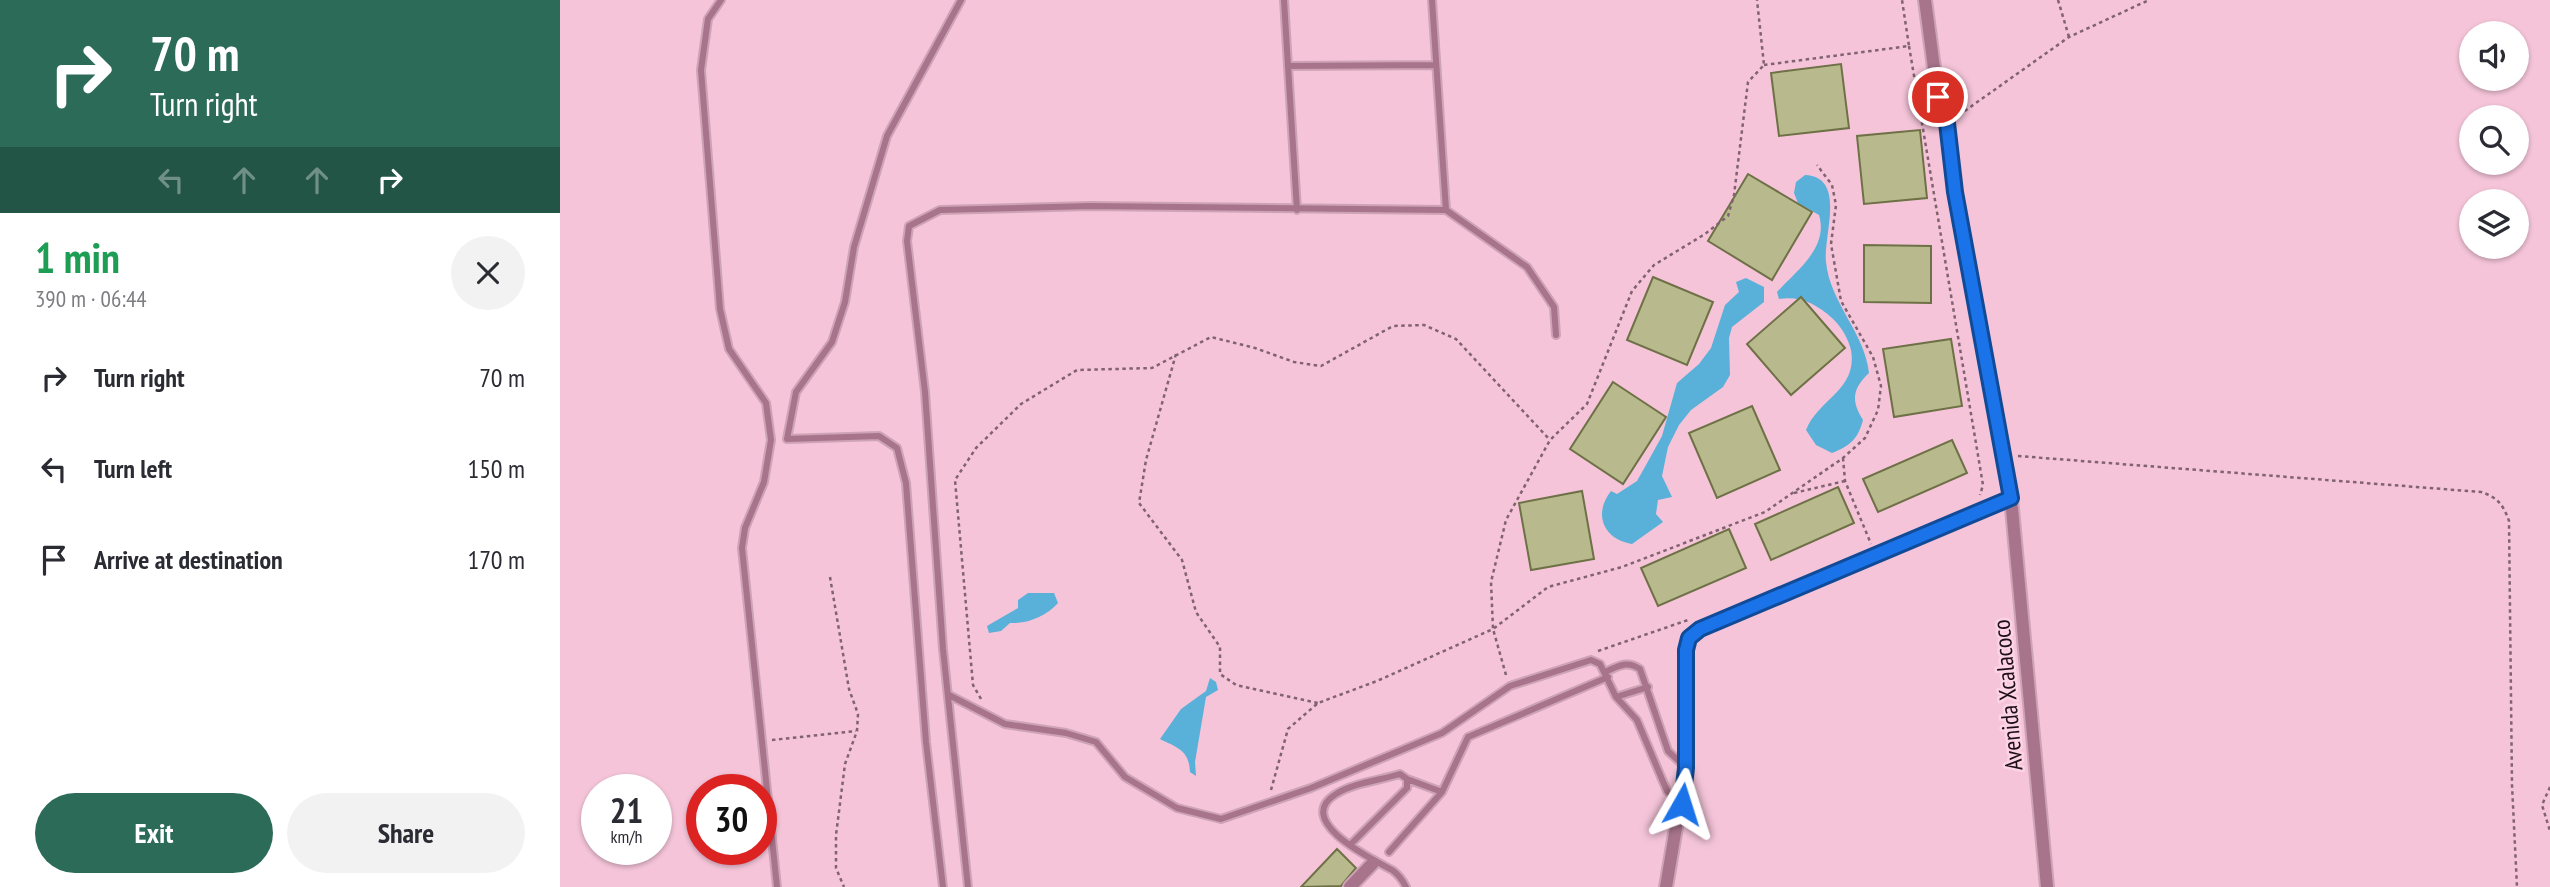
<!DOCTYPE html>
<meta charset="utf-8">
<style>
:root{--surface:#fff;--page:#f2f2f3;--text:#2b2b33;--muted:#7c7c81;--accent:#2c6b58}
body{margin:0;font-family:"PT Sans Narrow",sans-serif;background:var(--page);color:var(--text);height:100vh;display:flex;flex-direction:column;font-size:26px;white-space:nowrap}
*{box-sizing:border-box;margin:0}
p{font-size:23px;color:var(--muted)}
.icon{flex:none;width:38px;height:38px;fill:none;stroke:currentColor;stroke-width:2;stroke-linecap:round;stroke-linejoin:round}
.map{position:relative;flex:1;overflow:hidden}
.panel{display:flex;flex-direction:column;background:var(--surface);width:560px}
.panel>*{flex:none}
.hud{background:#2c6b58;color:#fff;overflow:hidden}
.fabs{position:absolute;left:1899px;top:21px;display:grid;gap:14px}
.fabs a{display:grid;place-items:center;width:70px;height:70px;border-radius:50%;background:var(--surface);box-shadow:0 2px 5px #0004;font-size:35px}
.speed{position:absolute;left:21px;top:774px;display:flex;gap:14px;font-size:35px;font-weight:700;text-align:center}
.speed>*{display:grid;place-content:center;width:91px;height:91px;border-radius:50%;background:var(--surface);box-shadow:0 2px 5px #0004;line-height:1}
.speed small{font-size:18px;font-weight:400}
.speed .limit{border:10px solid #d22;background:#fff;color:#111}
.pin{position:absolute;display:grid;place-items:center;width:60px;height:60px;color:#fff;margin:-30px;border:4px solid #fff;border-radius:50%;box-shadow:0 2px 7px #0007}
.me{position:absolute;width:77px;margin:-38px;rotate:6deg;stroke-linejoin:round;filter:drop-shadow(0 0 5px #0008)}
.turn{display:flex;align-items:center;gap:24px;height:147px;padding:0 35px;font-size:32px}
.turn .icon{width:91px;height:91px;stroke-width:2.5}
.turn b{display:block;font-size:49px;line-height:60px}
.lanes{display:flex;align-items:center;height:66px;padding:0 35px;background:#0003;justify-content:center;gap:35px;direction:ltr}
.lanes .off{opacity:.35}
.round{display:grid;place-items:center;flex:none;width:74px;height:74px;border-radius:37px;background:var(--page)}
.headline{display:flex;align-items:center;justify-content:space-between;height:119px;padding:0 35px}
h1{font-size:42px;font-weight:700;line-height:52px;color:#1e9e55}
.button{display:flex;gap:14px;margin-top:auto;padding:14px 35px}
.button a{flex:1;height:80px;border-radius:42px;background:var(--accent);color:#fff;font-size:28px;font-weight:700;line-height:80px;text-align:center}
.button a+a{background:var(--page);color:var(--text)}
ul{padding:0;list-style:none}
li{display:flex;align-items:center;gap:21px;height:91px;padding:0 35px}
li div{flex:1}
li b{display:block;font-size:26px}
li em{font-style:normal}
main{display:flex;flex:1;min-height:0}
.map>svg:first-child{display:block}
</style>
<main>
<section class="panel">
<div class="hud">
<div class="turn"><svg class="icon" aria-label="right" viewBox="0 0 24 24"><path d="M7 20v-9h11M14 6l5 5-5 5"/></svg><div><b>70 m</b>Turn right</div></div>
<div class="lanes"><svg class="icon off" aria-label="left" viewBox="0 0 24 24"><path d="M17 20v-9H6M10 6l-5 5 5 5"/></svg><svg class="icon off" aria-label="ahead" viewBox="0 0 24 24"><path d="M12 20V5M6 11l6-6 6 6"/></svg><svg class="icon off" aria-label="ahead" viewBox="0 0 24 24"><path d="M12 20V5M6 11l6-6 6 6"/></svg><svg class="icon" aria-label="right" viewBox="0 0 24 24"><path d="M7 20v-9h11M14 6l5 5-5 5"/></svg></div>
</div>
<div class="headline"><div><h1>1 min</h1><p>390 m · 06:44</p></div><a class="round"><svg class="icon" aria-label="close" viewBox="0 0 24 24"><path d="M6 6l12 12M18 6L6 18"/></svg></a></div>
<ul>
<li><svg class="icon" aria-label="right" viewBox="0 0 24 24"><path d="M7 20v-9h11M14 6l5 5-5 5"/></svg><div><b>Turn right</b></div><em>70 m</em></li>
<li><svg class="icon" aria-label="left" viewBox="0 0 24 24"><path d="M17 20v-9H6M10 6l-5 5 5 5"/></svg><div><b>Turn left</b></div><em>150 m</em></li>
<li><svg class="icon" aria-label="arrive" viewBox="0 0 24 24"><path d="M6 21V4h12l-3 4 3 4H6"/></svg><div><b>Arrive at destination</b></div><em>170 m</em></li>
</ul>
<div class="button"><a>Exit</a><a>Share</a></div>
</section>
<div class="map">
<svg width="1990" height="887" viewBox="0 0 1990 887">
<rect width="100%" height="100%" fill="#f5c4d9"/>
<!-- water -->
<path fill="#59b0d8" d="M 1245,175 C 1287,177 1263,235 1266,262 C 1270,303 1305,333 1309,373 C 1292,389 1291,401 1303,420 C 1298,439 1290,446 1272,453 L 1256,445 L 1246,430 C 1258,399 1298,390 1291,350 C 1288,338 1281,326 1272,318 C 1256,304 1241,296 1219,299 L 1217,292 C 1236,271 1269,248 1259,215 L 1238,203 L 1234,193 L 1236,182 Z
M 1186,278 L 1204,287 L 1204,302 L 1172,327 L 1169,338 L 1170,375 L 1163,387 L 1131,410 L 1119,425 L 1108,447 L 1102,476 L 1112,497 L 1098,500 L 1096,514 L 1103,522 L 1072,544 C 1043,539 1033,514 1051,491 L 1057,494 L 1077,481 L 1086,465 L 1102,436 L 1117,383 L 1139,364 L 1151,348 L 1165,305 L 1179,292 L 1176,282 Z
M 468,593 L 494,593 L 498,603 C 486,616 468,624 450,623 L 441,631 L 429,633 L 427,626 L 458,608 L 458,600 Z
M 650,678 L 656,682 L 658,690 L 646,697 L 635,762 L 636,776 L 630,772 C 629,750 618,748 600,739 L 621,709 L 646,691 Z"/>
<!-- building -->
<path fill="#b8ba8d" stroke="#6e7046" stroke-width="2" d="M 1281,64 L 1289,128 L 1219,136 L 1211,73 Z
M 1360,130 L 1367,198 L 1304,204 L 1297,136 Z
M 1188,174 L 1252,212 L 1212,280 L 1148,241 Z
M 1304,245 L 1371,246 L 1371,303 L 1304,302 Z
M 1093,277 L 1153,302 L 1127,365 L 1067,340 Z
M 1241,297 L 1285,348 L 1231,395 L 1187,344 Z
M 1391,339 L 1402,406 L 1334,417 L 1323,349 Z
M 1053,382 L 1106,417 L 1063,484 L 1010,449 Z
M 1192,406 L 1220,470 L 1157,498 L 1129,433 Z
M 1392,440 L 1407,473 L 1318,512 L 1303,479 Z
M 1278,487 L 1294,523 L 1211,560 L 1195,524 Z
M 1022,491 L 1034,559 L 971,570 L 959,503 Z
M 1169,529 L 1186,568 L 1098,606 L 1081,568 Z
M 777,849 L 796,868 L 781,886 L 741,887 Z"/>
<g fill="none" stroke-linecap="round" stroke-linejoin="round">
<!-- lane casing -->
<g stroke="#cea3b6" stroke-width="10">
<path id="lane" d="M 161,0 L 148,19 L 141,70 L 160,309 L 169,349 L 206,403 L 211,440 L 204,482 L 185,528 L 182,548 L 217,887
M 724,0 L 728,66
M 872,0 L 886,210
M 737,210 L 728,66 L 876,65
M 1045,672 C 1059,666 1067,660 1080,669 L 1108,751 L 1125,767
M 389,695 L 445,724 L 506,733 L 536,742 L 565,777 L 617,808 L 661,819 L 751,788 L 882,733 L 950,686 L 1031,660 L 1040,664 L 1056,697 L 1077,720 L 1107,791 L 1119,801
M 1056,697 L 1088,687
M 847,779 L 882,792
M 790,845 L 847,788 L 847,779 L 840,774 C 821,780 793,783 776,794 C 732,821 814,860 832,870 C 838,874 843,881 846,887
M 829,852 L 882,792 L 908,737 L 1048,677
M 383,887 L 366,742 L 346,483 L 337,448 L 319,436 L 227,439 L 236,392 L 272,342 L 285,302 L 294,247 L 327,136 L 401,0
M 408,887 L 383,649 L 365,392 L 347,241 L 349,226 L 380,210 L 529,206 L 886,210 L 967,267 L 994,307 L 996,335"/>
</g>
<!-- street casing -->
<g stroke="#cea3b6" stroke-width="16">
<path id="street" d="M 1365,0 L 1378,98 L 1387,123 L 1395,192 L 1451,498 L 1487,887
M 790,887 L 813,863
M 1106,887 L 1126,768 L 1126,650 L 1129,638 L 1140,629 L 1451,498"/>
</g>
<!-- path -->
<path stroke="#816270" stroke-width="2.5" stroke-dasharray="3.5 3.5" stroke-linecap="butt" d="M 1498,0 L 1509,37
M 1349,46 L 1423,485 L 1420,495
M 1204,65 L 1349,46 L 1342,0
M 1399,115 L 1509,37 L 1589,0
M 616,354 L 586,460 L 579,503 L 622,560 L 636,612 L 660,647 L 660,674 L 676,685 L 758,703
M 1458,456 L 1921,492 C 1937,497 1943,504 1949,521 L 1952,785 L 1957,887
M 1283,458 L 1285,481 L 1311,544
M 1234,493 L 1285,481
M 270,577 L 289,689 L 298,714 L 297,731 L 285,764 L 276,835 L 276,868 L 284,887
M 1038,651 L 1128,620
M 946,675 L 933,629 L 988,587 L 1062,567 L 1205,512 L 1283,458 L 1305,438 L 1318,410 L 1321,386 L 1313,357 L 1281,301 L 1271,244 L 1276,205 L 1272,185 L 1257,165
M 421,699 L 413,685 L 395,480 L 416,448 L 461,404 L 517,370 L 592,368 L 651,337 L 695,348 L 734,362 L 761,366 L 833,326 L 864,325 L 896,339 L 990,440
M 212,740 L 296,731
M 1990,787 L 1982,805 L 1990,831
M 711,790 L 728,729 L 758,703 L 817,681 L 933,629 L 931,582 L 946,520 L 990,440 L 1027,404 L 1072,291 L 1094,265 L 1145,234 L 1168,216 L 1174,195 L 1188,82 L 1204,65 L 1197,0"/>
<!-- lane -->
<use href="#lane" stroke="#a8748c" stroke-width="6"/>
<!-- street -->
<use href="#street" stroke="#a8748c" stroke-width="12"/>
</g>
<g fill="none" stroke-linecap="round" stroke-linejoin="round">
<!-- route casing -->
<g stroke="#114b97" stroke-width="18">
<path id="route" d="M 1122,804 L 1126,768 L 1126,650 L 1129,638 L 1140,629 L 1451,498 L 1395,192 L 1387,123 L 1378,97"/>
</g>
<!-- route -->
<use href="#route" stroke="#1a73e8" stroke-width="12"/>
</g>
<g text-anchor="middle" stroke-width="5" stroke-linejoin="round" paint-order="stroke">
<!-- street labels -->
<g font-size="24" fill="#1f0f17" stroke="#fcd4e5">
<text transform="translate(1448 695) rotate(-95)" y="8">Avenida Xcalacoco</text>
</g>
</g>
</svg>
<div class="fabs">
<a><svg class="icon" aria-label="sound" viewBox="0 0 24 24"><path d="M4 9h4l5-4v14l-5-4H4zM17 9q2 3 0 6"/></svg></a>
<a><svg class="icon" aria-label="search" viewBox="0 0 24 24"><circle cx="10" cy="10" r="6"/><path d="M15 15l6 6"/></svg></a>
<a><svg class="icon" aria-label="layers" viewBox="0 0 24 24"><path d="M12 4l9 5-9 5-9-5zM3 14l9 5 9-5"/></svg></a>
</div>
<div class="speed"><div>21<small>km/h</small></div><div class="limit">30</div></div>
<div class="pin" style="left:1378px;top:97px;background:#d93025"><svg class="icon" aria-label="arrive" viewBox="0 0 24 24"><path d="M6 21V4h12l-3 4 3 4H6"/></svg></div>
<svg class="me" style="left:1122px;top:804px" viewBox="-20 -20 40 40"><path d="M0-17L14 15 0 8-14 15z" fill="#1a73e8" stroke="#fff" stroke-width="4"/></svg>
</div>
</main>
